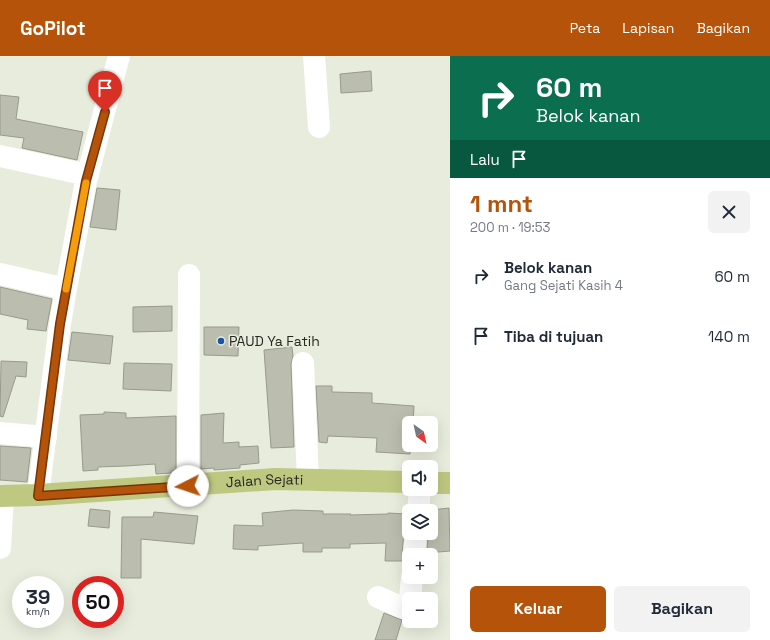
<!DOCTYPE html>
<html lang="id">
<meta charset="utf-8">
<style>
:root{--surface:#fff;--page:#f2f2f3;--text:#1f2937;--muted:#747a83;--accent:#b45309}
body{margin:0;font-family:"Space Grotesk",sans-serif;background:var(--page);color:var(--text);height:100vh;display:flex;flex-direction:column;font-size:15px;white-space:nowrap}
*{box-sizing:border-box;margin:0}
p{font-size:13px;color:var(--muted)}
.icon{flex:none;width:22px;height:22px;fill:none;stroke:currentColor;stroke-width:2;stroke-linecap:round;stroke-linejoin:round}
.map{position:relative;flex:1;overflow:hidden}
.side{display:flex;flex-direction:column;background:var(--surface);width:320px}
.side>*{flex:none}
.banner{background:#0b6e4f;color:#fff;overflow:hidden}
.needle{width:26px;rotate:147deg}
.tools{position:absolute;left:402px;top:360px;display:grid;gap:8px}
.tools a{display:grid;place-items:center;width:36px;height:36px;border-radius:6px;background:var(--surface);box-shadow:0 4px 16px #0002;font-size:20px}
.speed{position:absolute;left:12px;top:520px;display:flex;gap:8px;font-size:20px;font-weight:700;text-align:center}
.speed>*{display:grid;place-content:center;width:52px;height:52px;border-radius:50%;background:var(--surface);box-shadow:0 4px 16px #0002;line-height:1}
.speed small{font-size:10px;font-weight:400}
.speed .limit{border:6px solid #d22;background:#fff;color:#111}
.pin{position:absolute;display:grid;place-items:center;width:34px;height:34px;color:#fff;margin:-41px -17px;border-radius:50% 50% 50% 0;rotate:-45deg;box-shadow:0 0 4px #0007}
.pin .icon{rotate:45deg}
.me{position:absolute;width:44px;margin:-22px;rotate:266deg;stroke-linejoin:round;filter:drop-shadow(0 0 3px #0008)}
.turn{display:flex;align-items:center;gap:14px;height:84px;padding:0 20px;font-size:18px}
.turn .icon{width:52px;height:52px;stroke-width:2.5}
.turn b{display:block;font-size:28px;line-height:34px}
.then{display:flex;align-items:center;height:38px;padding:0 20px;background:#0003;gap:8px;font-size:15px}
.round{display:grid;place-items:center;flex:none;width:42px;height:42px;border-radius:6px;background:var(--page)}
.headline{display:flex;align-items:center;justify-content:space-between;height:68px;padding:0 20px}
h1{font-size:24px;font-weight:600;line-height:30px;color:var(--accent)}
.button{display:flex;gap:8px;margin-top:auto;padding:8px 20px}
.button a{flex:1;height:46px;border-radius:6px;background:var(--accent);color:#fff;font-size:16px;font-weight:600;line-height:46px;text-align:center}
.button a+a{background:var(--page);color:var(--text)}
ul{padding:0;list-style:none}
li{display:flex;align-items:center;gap:12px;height:60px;padding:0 20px}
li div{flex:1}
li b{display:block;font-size:15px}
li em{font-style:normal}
header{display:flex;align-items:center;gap:24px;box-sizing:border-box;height:56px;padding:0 20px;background:var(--accent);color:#fff}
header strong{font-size:19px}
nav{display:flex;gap:22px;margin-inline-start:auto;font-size:14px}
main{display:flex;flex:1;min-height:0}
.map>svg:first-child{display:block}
</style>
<header>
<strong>GoPilot</strong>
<nav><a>Peta</a><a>Lapisan</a><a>Bagikan</a></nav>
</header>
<main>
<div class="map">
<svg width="450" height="584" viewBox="0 0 450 584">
<rect width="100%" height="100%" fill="#e8ecdc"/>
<!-- building -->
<path fill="#bbbeae" stroke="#979b8c" d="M 371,15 L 372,35 L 341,37 L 340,18 Z
M 0,39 L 19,41 L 16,63 L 83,76 L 77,104 L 22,92 L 24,82 L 0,79 Z
M 97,132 L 120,134 L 116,174 L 90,171 Z
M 0,231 L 52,243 L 46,275 L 27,273 L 28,264 L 0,258 Z
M 172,250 L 172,275 L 133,276 L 133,251 Z
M 204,271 L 239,271 L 238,300 L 204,299 Z
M 72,276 L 113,280 L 110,308 L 68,304 Z
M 292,291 L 293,300 L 291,308 L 294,391 L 271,392 L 264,294 Z
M 1,305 L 27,306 L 26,321 L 16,320 L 3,361 L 0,360 Z
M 124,307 L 172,308 L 171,335 L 123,333 Z
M 316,330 L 332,330 L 332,336 L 372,337 L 372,347 L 414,350 L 413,367 L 409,367 L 409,389 L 411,389 L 410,398 L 376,396 L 377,382 L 328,380 L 327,387 L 319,386 Z
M 104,356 L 126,357 L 126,362 L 176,360 L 176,415 L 171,415 L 171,417 L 156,418 L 155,408 L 126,410 L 98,411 L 98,414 L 83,415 L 80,359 L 104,358 Z
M 224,357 L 223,387 L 239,386 L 239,391 L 258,390 L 259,407 L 240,409 L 240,412 L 214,414 L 214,412 L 201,413 L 201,359 Z
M 0,390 L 31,392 L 27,426 L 0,424 Z
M 449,452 L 450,495 L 427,497 L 428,477 L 431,477 L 431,454 Z
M 90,453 L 110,455 L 109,472 L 88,470 Z
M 293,454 L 323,455 L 323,458 L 351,458 L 350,459 L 388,458 L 388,457 L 406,458 L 407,461 L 409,463 L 409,467 L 406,470 L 404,476 L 402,498 L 403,505 L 385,505 L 386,487 L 350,488 L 350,492 L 322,492 L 322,496 L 303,496 L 303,487 L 258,490 L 258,494 L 233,493 L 234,469 L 263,470 L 262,457 Z
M 154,456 L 198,460 L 194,488 L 141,483 L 141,522 L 121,522 L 122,461 L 153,461 Z
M 384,557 L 402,564 L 396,584 L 375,584 Z"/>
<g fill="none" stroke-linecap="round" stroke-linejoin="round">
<!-- minor -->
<path stroke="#fff" stroke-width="22" d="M 314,0 L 319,71
M 0,100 L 88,119
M 0,218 L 66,233
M 303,307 L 308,424
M 0,377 L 46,381
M 188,429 L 189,219
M 38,439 L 60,268 L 66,233 L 86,125 L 119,0
M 418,455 L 420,433
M 0,492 L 3,440
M 414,499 L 416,477
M 378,541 L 403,552 L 407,552 L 409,550
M 410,543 L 412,521"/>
<!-- major -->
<g stroke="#bec881" stroke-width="22">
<path d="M 431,427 L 450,427"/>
<path id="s1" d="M 0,440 L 38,439 L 275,423 L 409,426"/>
</g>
</g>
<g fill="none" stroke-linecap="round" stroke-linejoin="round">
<!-- route casing -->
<g stroke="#753606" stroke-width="10">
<path id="route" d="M 105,56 L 86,125 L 60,268 L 38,440 L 188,430"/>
</g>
<!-- route -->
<use href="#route" stroke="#b45309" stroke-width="7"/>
<!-- slow -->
<path stroke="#f59e0b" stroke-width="7" d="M 66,233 L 86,127"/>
</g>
<!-- markers -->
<circle fill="#1754a5" stroke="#e8ecdc" stroke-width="1.5" cx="221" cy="285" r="4"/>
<g text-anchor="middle" stroke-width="3" stroke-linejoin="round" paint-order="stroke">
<!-- poi labels -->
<g font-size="14" fill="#272822" stroke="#e8ecdc" text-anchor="start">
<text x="229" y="290">PAUD Ya Fatih</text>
</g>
<!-- street labels -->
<g font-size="14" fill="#272822" stroke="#e8ecdc">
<text dy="5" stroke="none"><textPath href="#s1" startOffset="265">Jalan Sejati</textPath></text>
</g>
</g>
</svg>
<div class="tools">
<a><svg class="needle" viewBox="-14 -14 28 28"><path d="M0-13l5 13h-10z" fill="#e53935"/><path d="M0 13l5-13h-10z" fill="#747a83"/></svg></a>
<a><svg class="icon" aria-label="sound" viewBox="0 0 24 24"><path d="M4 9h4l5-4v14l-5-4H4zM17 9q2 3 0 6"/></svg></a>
<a><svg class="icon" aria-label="layers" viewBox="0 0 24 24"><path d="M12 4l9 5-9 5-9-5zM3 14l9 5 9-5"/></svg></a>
<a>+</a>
<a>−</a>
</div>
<div class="speed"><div>39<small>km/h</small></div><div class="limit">50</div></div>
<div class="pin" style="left:105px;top:56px;background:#d93025"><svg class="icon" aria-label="arrive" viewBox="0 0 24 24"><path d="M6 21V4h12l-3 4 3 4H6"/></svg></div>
<svg class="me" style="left:188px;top:430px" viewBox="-20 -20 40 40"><circle r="19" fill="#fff"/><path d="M0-13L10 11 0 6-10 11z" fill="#b45309"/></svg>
</div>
<section class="side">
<div class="banner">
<div class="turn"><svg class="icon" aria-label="right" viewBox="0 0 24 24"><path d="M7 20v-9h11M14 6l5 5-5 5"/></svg><div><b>60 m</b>Belok kanan</div></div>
<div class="then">Lalu<svg class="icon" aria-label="arrive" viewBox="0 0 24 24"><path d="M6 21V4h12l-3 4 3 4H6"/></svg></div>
</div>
<div class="headline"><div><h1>1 mnt</h1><p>200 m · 19:53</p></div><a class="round"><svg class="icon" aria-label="close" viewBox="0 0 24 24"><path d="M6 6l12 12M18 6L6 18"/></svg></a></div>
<ul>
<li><svg class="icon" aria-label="right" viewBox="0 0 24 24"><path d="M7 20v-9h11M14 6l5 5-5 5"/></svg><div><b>Belok kanan</b><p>Gang Sejati Kasih 4</p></div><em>60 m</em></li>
<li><svg class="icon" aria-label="arrive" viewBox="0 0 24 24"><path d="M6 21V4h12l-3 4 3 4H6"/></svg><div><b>Tiba di tujuan</b></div><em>140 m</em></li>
</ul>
<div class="button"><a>Keluar</a><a>Bagikan</a></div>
</section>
</main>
